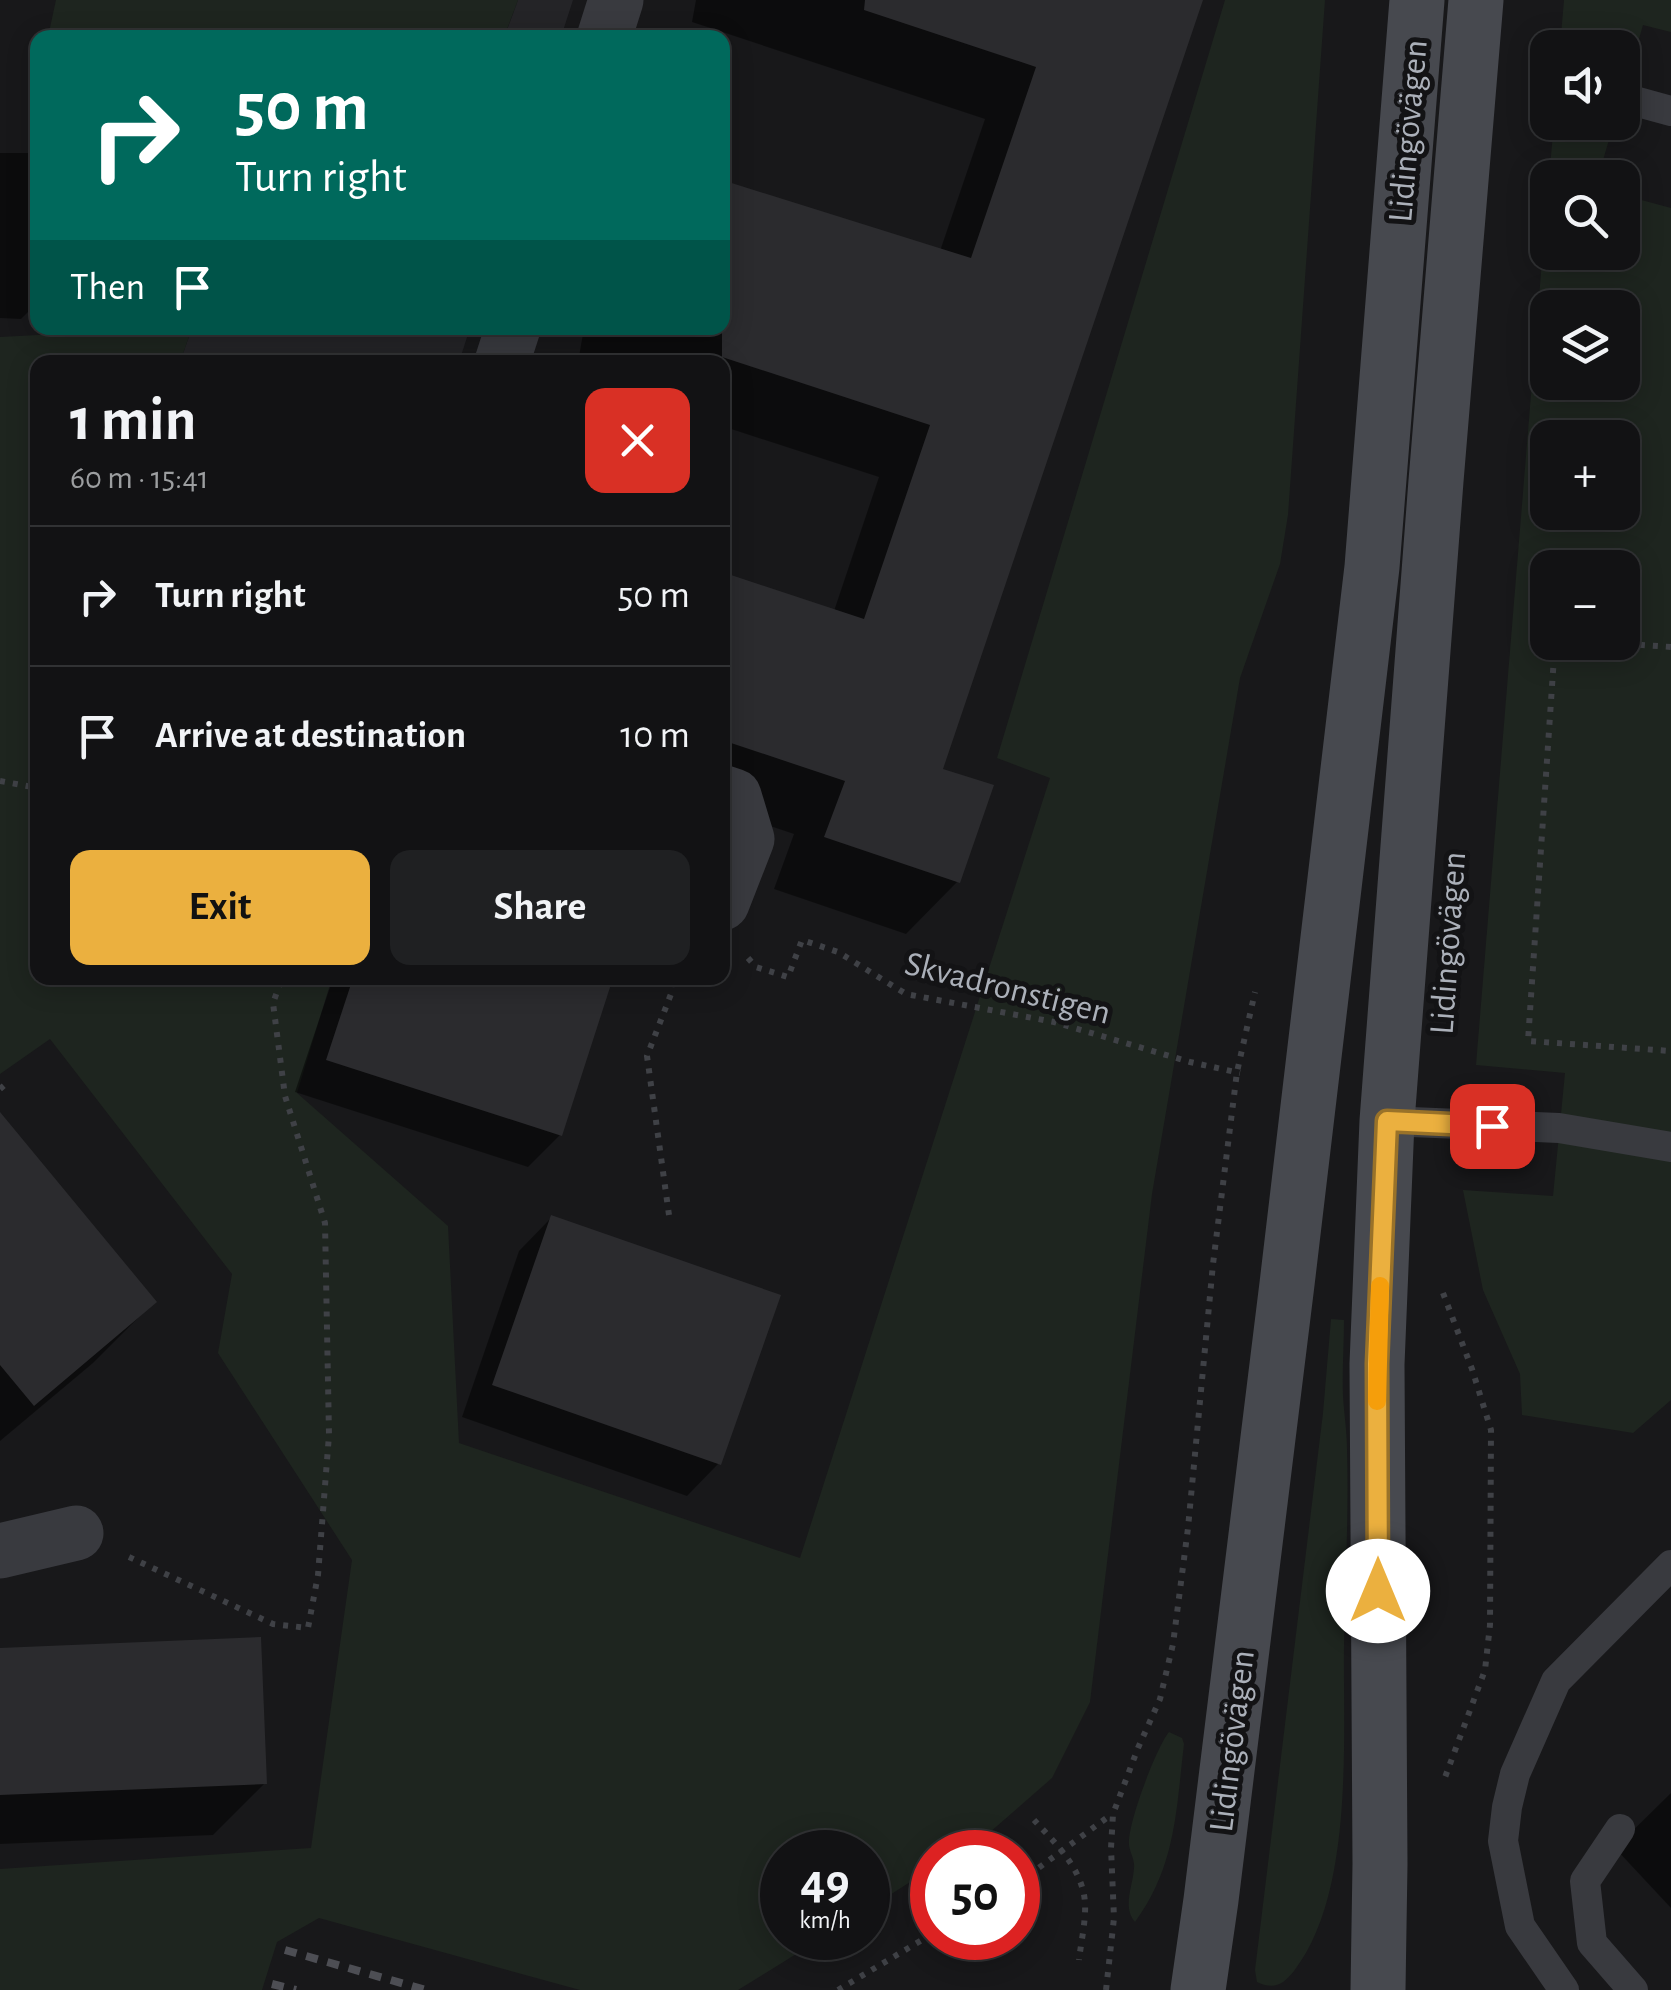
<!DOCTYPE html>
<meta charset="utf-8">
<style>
:root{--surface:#121214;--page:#1f2022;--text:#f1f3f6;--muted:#9c9ea0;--line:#313234;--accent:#ebb03f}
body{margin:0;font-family:"Alegreya Sans",sans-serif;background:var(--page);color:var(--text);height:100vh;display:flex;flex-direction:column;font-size:38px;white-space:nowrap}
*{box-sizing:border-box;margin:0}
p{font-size:32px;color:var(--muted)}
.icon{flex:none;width:55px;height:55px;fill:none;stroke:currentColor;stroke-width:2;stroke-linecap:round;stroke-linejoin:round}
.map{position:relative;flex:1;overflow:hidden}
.details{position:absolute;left:30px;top:355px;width:700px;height:630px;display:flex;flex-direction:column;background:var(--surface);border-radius:20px;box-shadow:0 5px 25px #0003,0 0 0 2px var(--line)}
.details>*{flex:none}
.banner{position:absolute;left:30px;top:30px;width:700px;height:305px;border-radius:20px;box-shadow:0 5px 25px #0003,0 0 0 2px var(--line);background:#00695c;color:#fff;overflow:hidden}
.fabs{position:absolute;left:1530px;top:30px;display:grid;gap:20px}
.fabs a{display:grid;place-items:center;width:110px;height:110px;border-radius:20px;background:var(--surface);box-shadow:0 5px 25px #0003,0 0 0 2px var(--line);font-size:50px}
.speed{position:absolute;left:760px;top:1830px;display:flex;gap:20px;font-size:50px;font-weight:700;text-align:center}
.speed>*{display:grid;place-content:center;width:130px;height:130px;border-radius:50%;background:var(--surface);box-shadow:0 5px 25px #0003,0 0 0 2px var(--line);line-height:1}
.speed small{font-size:25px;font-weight:400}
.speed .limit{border:15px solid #d22;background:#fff;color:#111}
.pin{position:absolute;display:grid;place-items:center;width:85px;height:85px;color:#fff;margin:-42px;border-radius:20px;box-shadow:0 5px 15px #0006}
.me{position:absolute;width:110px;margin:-55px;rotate:0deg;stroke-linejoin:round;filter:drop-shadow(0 0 8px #0008)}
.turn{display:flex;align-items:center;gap:35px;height:210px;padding:0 40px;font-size:45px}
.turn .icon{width:130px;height:130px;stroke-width:2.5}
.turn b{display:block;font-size:70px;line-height:85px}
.then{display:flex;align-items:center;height:95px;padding:0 40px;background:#0003;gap:20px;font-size:38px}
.round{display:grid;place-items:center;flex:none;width:105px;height:105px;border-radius:20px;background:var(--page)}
.headline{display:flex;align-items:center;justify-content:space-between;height:170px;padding:0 40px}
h1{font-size:60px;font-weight:700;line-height:75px}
.button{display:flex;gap:20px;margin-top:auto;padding:20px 40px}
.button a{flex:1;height:115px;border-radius:20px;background:var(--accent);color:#111;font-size:40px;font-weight:700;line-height:115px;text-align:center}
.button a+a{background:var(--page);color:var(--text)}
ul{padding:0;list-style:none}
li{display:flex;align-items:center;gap:30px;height:140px;padding:0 40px;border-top:2px solid var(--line)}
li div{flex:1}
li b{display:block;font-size:38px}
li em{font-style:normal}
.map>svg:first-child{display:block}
</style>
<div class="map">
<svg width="1671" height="1990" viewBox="0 0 1671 1990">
<rect width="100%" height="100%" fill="#18181a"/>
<!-- built -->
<path fill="#242427" d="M 518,0 L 573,0 L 561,37 L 504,38 Z
M 192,328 L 470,328 L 459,362 L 180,362 Z"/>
<!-- green -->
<path fill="#1e251f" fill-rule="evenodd" d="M 56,0 L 518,0 L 504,37 L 48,37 Z
M 1225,0 L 1325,0 L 1288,515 L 1280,564 L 1240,678 L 1152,1194 L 1090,1702 L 1052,1778 L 989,1833 L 958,1852 L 932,1852 L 932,1868 L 868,1909 L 868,1852 L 782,1852 L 782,1938 L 822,1938 L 738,1990 L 580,1990 L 319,1918 L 277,1942 L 262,1990 L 0,1990 L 0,1869 L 311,1848 L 352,1560 L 218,1353 L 232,1274 L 50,1039 L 0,1074 L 0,337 L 114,331 L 115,328 L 192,328 L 180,362 L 38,362 L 38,978 L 332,978 L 297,1093 L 448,1226 L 459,1443 L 800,1558 L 1050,778 L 997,758 Z
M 1564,0 L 1671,0 L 1671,32 L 1643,25 L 1623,94 L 1622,48 L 1560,47 Z
M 1554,123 L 1614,123 L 1598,177 L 1549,177 Z
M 1623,195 L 1671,208 L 1671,1400 L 1633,1433 L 1522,1415 L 1520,1374 L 1483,1290 L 1463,1190 L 1553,1196 L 1565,1073 L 1476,1065 L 1547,200 L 1548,252 L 1622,252 ZM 1548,308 L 1622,308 L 1622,382 L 1548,382 ZM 1548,438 L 1622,438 L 1622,512 L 1548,512 ZM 1548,568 L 1622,568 L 1622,642 L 1548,642 Z
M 1331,1319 L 1344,1320 C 1344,1345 1342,1371 1343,1396 C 1344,1414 1347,1431 1347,1449 C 1349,1515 1345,1581 1344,1646 C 1343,1742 1354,1893 1294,1971 C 1283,1985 1274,1990 1257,1982 L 1255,1970 L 1323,1413 Z
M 1169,1732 L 1182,1738 L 1184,1744 C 1176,1811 1176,1866 1135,1922 C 1122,1907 1133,1886 1134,1868 C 1135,1860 1130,1853 1129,1845 C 1127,1825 1156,1748 1169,1732 Z"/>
<!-- shadow -->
<path fill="#0007" d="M 696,0 L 1201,0 L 940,771 L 958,881 L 906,934 L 774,889 L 794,834 L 722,810 L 722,574 L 834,611 L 879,477 L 722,426 L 722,362 L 578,362 L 584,328 L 722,328 L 940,251 L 985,119 L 692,22 Z
M 0,153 L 38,153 L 38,302 L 21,319 L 0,318 Z
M 333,978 L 611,978 L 560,1135 L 528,1167 L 295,1092 Z
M 0,1116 L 154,1302 L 93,1363 L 0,1441 Z
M 551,1218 L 719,1463 L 687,1496 L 462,1417 L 519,1251 Z
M 0,1650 L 265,1783 L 213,1835 L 0,1844 Z
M 1671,1793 L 1671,1908 L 1615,1848 Z"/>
<!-- building -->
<path fill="#2b2b2e" d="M 865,0 L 1203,0 L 943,769 L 994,785 L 960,883 L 824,837 L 845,781 L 722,740 L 722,572 L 864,619 L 930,425 L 722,357 L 722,180 L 971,258 L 1036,67 L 864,10 Z
M 353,978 L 613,978 L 562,1136 L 326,1060 Z
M 0,1112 L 157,1302 L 34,1406 L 0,1365 Z
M 551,1215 L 781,1295 L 721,1465 L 492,1385 Z
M 261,1637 L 267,1784 L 0,1795 L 0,1648 Z"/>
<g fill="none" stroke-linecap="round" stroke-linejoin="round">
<!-- path -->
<path stroke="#3f4146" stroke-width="6" stroke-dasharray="5 8" stroke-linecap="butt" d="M 1555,642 L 1528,1041 L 1671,1051
M 1601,642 L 1671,647
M 0,781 L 38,788
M 748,958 L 756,967 L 788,977 L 802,940 L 838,952 L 906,994 L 1054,1022 L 1190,1062 L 1240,1073
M 0,1089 L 8,1082
M 669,1215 L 647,1056 L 671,994 L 672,978
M 1443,1293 L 1472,1369 L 1491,1430 L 1490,1625 L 1485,1670 L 1444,1780
M 129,1557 L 273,1624 L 308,1628 L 318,1575 L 329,1435 L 325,1223 L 285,1096 L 273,1003 L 282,978
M 1034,1820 C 1055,1843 1083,1869 1085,1903 C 1086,1921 1081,1942 1079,1960
M 1018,1883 L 1112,1814
M 838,1990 L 932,1934
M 1106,1990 L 1114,1918 L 1111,1848 L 1113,1814 L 1138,1748 L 1160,1699 L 1173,1644 L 1188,1528 L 1213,1264 L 1237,1072 L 1255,992"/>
<!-- service -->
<path stroke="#393a3f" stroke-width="30" d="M 1638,102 L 1671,111
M 1387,1121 L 1559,1128 L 1671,1147
M 1620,1829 L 1585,1881 L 1592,1943 L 1633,1990
M 1564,1990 L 1520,1926 L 1503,1841 L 1507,1807 L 1515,1774 L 1556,1681 L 1671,1565"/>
<!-- minor -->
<path stroke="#393a3f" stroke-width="55" d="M 604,38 L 616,0
M 502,362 L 513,328
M 722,792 L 734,796 L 747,839 L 722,903
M 0,1551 L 76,1533"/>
<!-- secondary -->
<path stroke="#47494f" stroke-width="55" d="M 1198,1990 L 1211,1900 L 1287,1284 L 1372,567 L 1417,0
M 1378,1990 L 1380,1864 L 1377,1364 L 1387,1121 L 1436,481 L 1476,0"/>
<!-- rail -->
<path stroke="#4d4e54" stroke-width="8" stroke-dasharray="12 10" stroke-linecap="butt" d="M 285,1950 L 426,1990
M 272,1984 L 296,1990"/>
</g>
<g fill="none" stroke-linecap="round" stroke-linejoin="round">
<!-- route casing -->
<g stroke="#997229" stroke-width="25">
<path id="route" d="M 1378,1591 L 1377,1364 L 1387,1121 L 1492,1126"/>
</g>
<!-- route -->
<use href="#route" stroke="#ebb03f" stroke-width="18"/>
<!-- slow -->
<path stroke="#f59e0b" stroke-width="18" d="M 1377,1401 L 1380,1286"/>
</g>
<g text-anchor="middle" stroke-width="10" stroke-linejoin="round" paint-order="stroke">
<!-- street labels -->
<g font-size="35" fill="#abb0b9" stroke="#131315">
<text transform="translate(1407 131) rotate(-85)" y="12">Lidingövägen</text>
<text transform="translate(1447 943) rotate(-86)" y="12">Lidingövägen</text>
<text transform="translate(1008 987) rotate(14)" y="12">Skvadronstigen</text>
<text transform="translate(1231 1741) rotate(-83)" y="12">Lidingövägen</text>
</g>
</g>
</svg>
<div class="fabs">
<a><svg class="icon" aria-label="sound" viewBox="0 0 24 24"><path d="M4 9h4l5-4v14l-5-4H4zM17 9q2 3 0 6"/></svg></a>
<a><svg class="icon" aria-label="search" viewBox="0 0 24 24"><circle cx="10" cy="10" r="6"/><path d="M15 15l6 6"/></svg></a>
<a><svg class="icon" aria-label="layers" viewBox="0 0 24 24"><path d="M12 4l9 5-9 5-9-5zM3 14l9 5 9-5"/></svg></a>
<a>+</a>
<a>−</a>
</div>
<div class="speed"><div>49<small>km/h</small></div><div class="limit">50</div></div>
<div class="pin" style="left:1492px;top:1126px;background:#d93025"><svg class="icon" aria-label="arrive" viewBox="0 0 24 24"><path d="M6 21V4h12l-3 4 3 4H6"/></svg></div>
<svg class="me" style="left:1378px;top:1591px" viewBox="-20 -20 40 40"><circle r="19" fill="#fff"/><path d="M0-13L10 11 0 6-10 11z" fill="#ebb03f"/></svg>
<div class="banner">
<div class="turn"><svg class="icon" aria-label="right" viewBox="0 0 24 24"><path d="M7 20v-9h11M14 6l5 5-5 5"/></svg><div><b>50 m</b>Turn right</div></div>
<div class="then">Then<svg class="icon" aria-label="arrive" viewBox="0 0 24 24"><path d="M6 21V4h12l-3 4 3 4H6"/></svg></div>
</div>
<section class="details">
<div class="headline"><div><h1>1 min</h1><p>60 m · 15:41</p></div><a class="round" style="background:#d93025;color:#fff"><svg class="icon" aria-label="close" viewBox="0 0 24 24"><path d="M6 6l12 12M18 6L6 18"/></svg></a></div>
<ul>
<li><svg class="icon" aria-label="right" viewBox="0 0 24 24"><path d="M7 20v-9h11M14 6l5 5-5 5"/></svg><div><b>Turn right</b></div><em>50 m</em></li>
<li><svg class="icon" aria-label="arrive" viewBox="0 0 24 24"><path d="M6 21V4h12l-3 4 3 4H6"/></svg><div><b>Arrive at destination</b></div><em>10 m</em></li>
</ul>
<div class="button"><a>Exit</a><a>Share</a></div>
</section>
</div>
